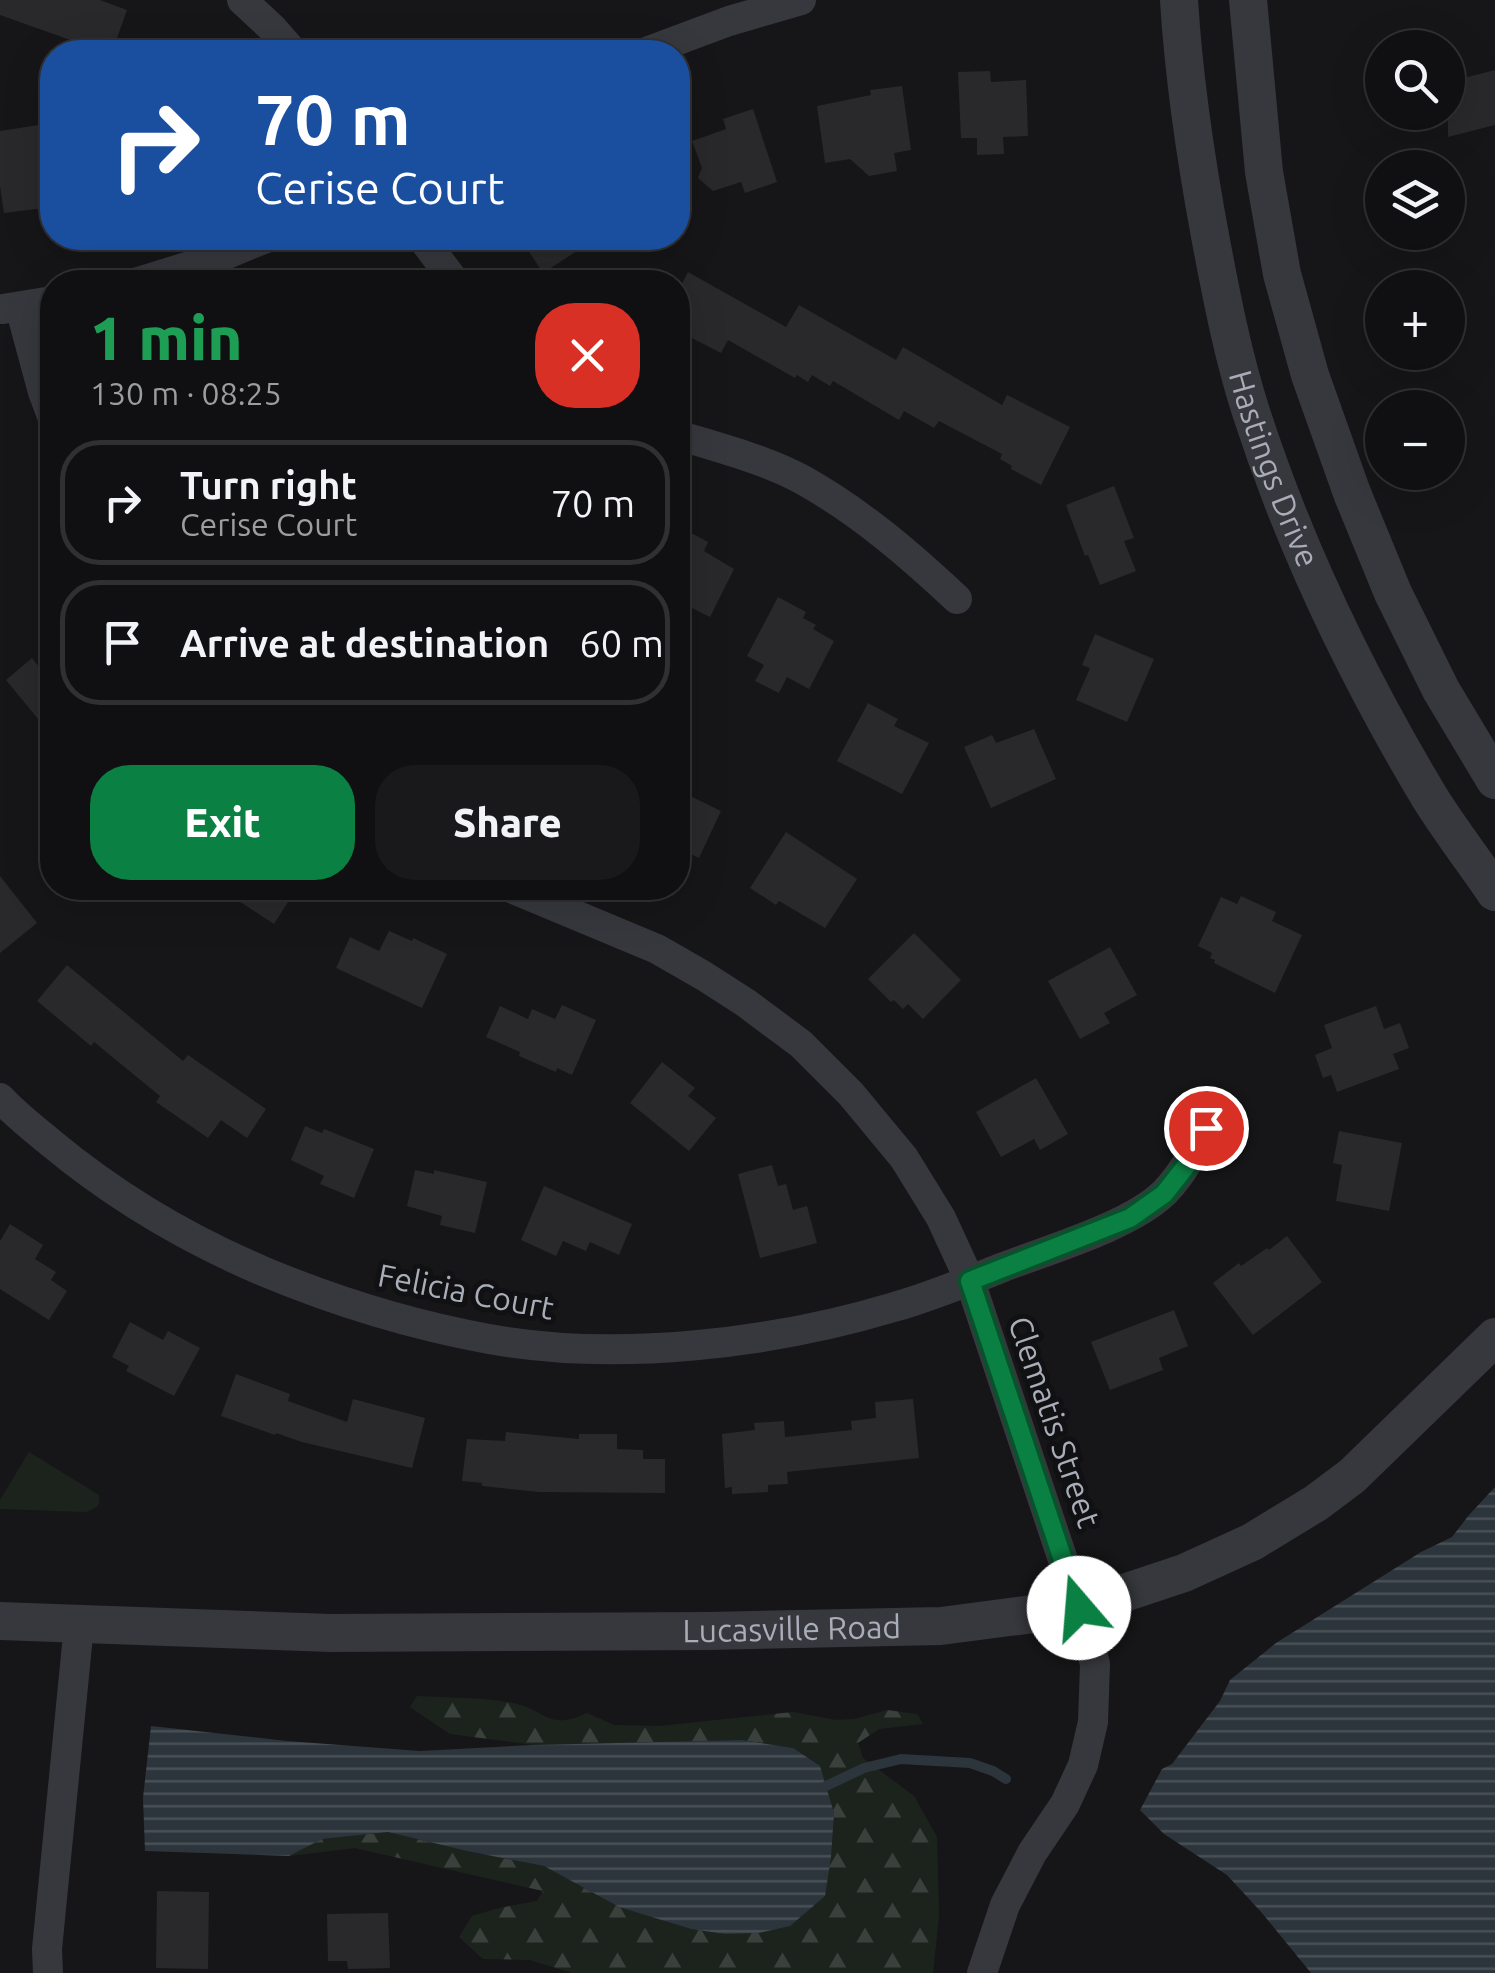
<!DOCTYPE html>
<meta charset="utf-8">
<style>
:root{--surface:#101012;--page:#19191b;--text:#f1f3f6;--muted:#9c9d9f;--line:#303032;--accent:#0b8043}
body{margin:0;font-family:Ubuntu,sans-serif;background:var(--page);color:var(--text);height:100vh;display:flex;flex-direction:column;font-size:38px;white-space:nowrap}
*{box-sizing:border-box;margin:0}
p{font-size:32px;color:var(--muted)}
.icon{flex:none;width:55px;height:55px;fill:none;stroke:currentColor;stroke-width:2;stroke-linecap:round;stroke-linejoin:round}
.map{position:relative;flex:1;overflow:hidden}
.panel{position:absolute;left:40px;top:270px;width:650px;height:630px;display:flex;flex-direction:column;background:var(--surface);border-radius:40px;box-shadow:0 10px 40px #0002,0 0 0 2px var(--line)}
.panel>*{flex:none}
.top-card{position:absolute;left:40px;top:40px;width:650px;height:210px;border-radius:40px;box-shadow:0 10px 40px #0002,0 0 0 2px var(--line);background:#1a4fa0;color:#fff;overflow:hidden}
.buttons{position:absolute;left:1365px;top:30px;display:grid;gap:20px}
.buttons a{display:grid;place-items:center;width:100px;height:100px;border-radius:50%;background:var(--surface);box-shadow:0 10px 40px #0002,0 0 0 2px var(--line);font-size:50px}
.pin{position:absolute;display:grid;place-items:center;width:85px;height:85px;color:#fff;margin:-42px;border:5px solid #fff;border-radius:50%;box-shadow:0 2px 10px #0007}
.me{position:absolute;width:110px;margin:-55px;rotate:342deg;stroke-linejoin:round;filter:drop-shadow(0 0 8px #0008)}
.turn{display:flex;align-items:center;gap:35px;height:210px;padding:0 50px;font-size:45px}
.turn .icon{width:130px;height:130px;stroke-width:2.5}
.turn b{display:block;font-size:70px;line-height:85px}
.round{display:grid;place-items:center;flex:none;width:105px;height:105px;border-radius:40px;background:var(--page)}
.headline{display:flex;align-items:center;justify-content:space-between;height:170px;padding:0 50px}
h1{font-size:60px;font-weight:800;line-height:75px;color:#1e9e55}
.cta{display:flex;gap:20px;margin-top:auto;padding:20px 50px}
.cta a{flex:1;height:115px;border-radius:40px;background:var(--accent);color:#fff;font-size:40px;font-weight:800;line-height:115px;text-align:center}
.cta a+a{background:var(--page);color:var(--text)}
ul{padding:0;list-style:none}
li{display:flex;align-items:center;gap:30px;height:125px;margin:0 20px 15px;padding:0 30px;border:5px solid var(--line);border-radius:40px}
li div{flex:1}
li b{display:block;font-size:38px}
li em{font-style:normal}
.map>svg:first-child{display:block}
</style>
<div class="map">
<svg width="1495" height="1973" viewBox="0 0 1495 1973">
<defs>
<pattern id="forest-firs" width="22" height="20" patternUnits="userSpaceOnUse" patternTransform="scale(2.5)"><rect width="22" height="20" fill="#1c231d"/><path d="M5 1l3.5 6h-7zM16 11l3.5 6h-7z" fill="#3a403c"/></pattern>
<pattern id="water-rules" width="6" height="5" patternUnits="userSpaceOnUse" patternTransform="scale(2.5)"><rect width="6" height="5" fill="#2c353c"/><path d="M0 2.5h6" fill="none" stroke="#485056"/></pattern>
</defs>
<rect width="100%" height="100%" fill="#161618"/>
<!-- forest -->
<path fill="url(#forest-firs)" d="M 417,1696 C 448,1698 482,1697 513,1703 C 545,1709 548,1732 587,1713 L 614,1725 L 660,1726 L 793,1712 L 836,1720 L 855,1719 L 887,1710 L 917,1714 L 923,1724 L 879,1729 L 858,1743 L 863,1758 L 914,1796 L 937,1837 L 939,1915 L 933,1973 L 572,1973 L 530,1960 L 483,1959 L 459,1937 L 472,1916 L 499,1908 L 537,1901 L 543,1891 L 355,1848 L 289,1856 L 321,1839 L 388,1832 L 467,1851 L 544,1866 L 619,1907 L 691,1929 L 725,1934 L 834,1813 L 819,1766 L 793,1748 L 742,1740 L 534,1745 L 450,1734 L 410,1707 Z"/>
<!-- green -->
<path fill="#1c231d" d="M 29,1452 L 99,1495 C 101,1506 96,1508 86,1512 L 0,1509 L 0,1500 Z"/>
<!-- water -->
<path fill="url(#water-rules)" d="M 1495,1487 L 1495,1973 L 1311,1973 L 1262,1913 L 1227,1875 L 1164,1834 L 1140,1810 L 1162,1769 L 1172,1764 L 1220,1701 L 1230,1680 L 1276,1643 L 1421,1552 L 1452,1537 L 1469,1515 Z
M 151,1726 L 287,1741 L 420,1751 L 534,1745 L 742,1740 L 793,1748 L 820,1766 L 834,1813 L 831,1857 L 825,1896 L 790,1926 L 759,1933 L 725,1934 L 691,1929 L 619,1907 L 544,1866 L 467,1851 L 388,1832 L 322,1839 L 289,1856 L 145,1851 L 143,1798 Z"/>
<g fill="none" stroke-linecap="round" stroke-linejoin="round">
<!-- stream -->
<path stroke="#2c353c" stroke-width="10" d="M 826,1786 L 864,1768 L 901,1759 L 970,1763 L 993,1771 L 1006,1779"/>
</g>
<!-- building -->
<path fill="#29292c" d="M 0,0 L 100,0 L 127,10 L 112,52 L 104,52 L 0,15 Z
M 1495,70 L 1495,125 L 1448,137 L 1448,82 Z
M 990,71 L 991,82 L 1026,80 L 1028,136 L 1003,137 L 1004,154 L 977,155 L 977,138 L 961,138 L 958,72 Z
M 902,86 L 911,150 L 894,153 L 897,171 L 869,176 L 850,159 L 825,163 L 817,106 L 871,95 L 870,90 Z
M 753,109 L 777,182 L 745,193 L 741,182 L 713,191 L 698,178 L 702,168 L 692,141 L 726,129 L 723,119 Z
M 52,123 L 52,207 L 4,213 L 0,186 L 0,131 Z
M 520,238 L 597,238 L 543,273 Z
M 688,272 L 786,327 L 799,305 L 896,360 L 903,347 L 1002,405 L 1007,395 L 1070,427 L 1041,485 L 1011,469 L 1012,466 L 1000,459 L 1002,454 L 939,421 L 934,428 L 904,411 L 899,420 L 833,381 L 830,386 L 812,375 L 808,382 L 797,375 L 795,378 L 728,340 L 721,353 L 678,331 L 678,291 Z
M 1114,486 L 1134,538 L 1124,541 L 1136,571 L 1100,585 L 1088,555 L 1085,556 L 1066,505 Z
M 678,526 L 708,542 L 704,551 L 734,569 L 710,617 L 692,608 L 678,614 Z
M 778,597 L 806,612 L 803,618 L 816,625 L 813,629 L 834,641 L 809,689 L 787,677 L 779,693 L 755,681 L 764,665 L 747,656 Z
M 1095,634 L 1154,659 L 1127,722 L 1076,700 L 1090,668 L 1082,665 Z
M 32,658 L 52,683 L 52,736 L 6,680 Z
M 868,703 L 898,719 L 894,726 L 929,743 L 902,794 L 837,761 Z
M 1034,729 L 1056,779 L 991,808 L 964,747 L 992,735 L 996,743 Z
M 678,790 L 721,811 L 699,858 L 678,848 Z
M 786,832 L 857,879 L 825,928 L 779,901 L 776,905 L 750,888 Z
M 0,876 L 37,923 L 0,953 Z
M 219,888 L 297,888 L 274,924 Z
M 1241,896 L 1276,912 L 1272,921 L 1302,935 L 1275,993 L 1214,963 L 1215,960 L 1210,958 L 1212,953 L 1198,946 L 1221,897 L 1237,904 Z
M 389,931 L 412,941 L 413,938 L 447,954 L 422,1008 L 336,968 L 350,937 L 379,951 Z
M 914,933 L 961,980 L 923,1019 L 908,1004 L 903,1009 L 894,1000 L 891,1002 L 868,979 Z
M 1110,947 L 1137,995 L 1104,1013 L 1110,1023 L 1080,1039 L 1048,981 Z
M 67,965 L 183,1061 L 188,1055 L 266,1109 L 247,1138 L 221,1120 L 208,1138 L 156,1102 L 160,1096 L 94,1042 L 91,1046 L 37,1001 Z
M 562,1005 L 596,1020 L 572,1075 L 557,1068 L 556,1072 L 519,1056 L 520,1052 L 486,1037 L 500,1006 L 528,1019 L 532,1009 L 555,1019 Z
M 1376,1006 L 1384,1029 L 1400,1023 L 1409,1048 L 1393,1054 L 1399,1069 L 1337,1092 L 1331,1075 L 1323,1078 L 1315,1055 L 1332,1048 L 1324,1025 Z
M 662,1062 L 695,1088 L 688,1096 L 716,1118 L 689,1151 L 630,1103 Z
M 1036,1078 L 1068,1134 L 1040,1150 L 1034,1139 L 1001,1157 L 976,1112 Z
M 305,1126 L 322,1133 L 324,1129 L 374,1149 L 354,1198 L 320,1184 L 324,1176 L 291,1160 Z
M 1339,1131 L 1402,1143 L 1389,1211 L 1336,1201 L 1342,1165 L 1333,1163 Z
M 772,1165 L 778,1186 L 786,1184 L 793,1210 L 807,1206 L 817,1243 L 760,1258 L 738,1174 Z
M 415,1170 L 434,1174 L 434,1170 L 487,1182 L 475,1233 L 440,1225 L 442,1216 L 407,1206 Z
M 544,1186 L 632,1224 L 619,1255 L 590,1242 L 586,1251 L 563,1241 L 556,1256 L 521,1240 Z
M 10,1224 L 43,1245 L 35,1259 L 56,1272 L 51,1280 L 67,1291 L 49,1320 L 0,1289 L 0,1241 Z
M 1287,1236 L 1322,1282 L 1253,1335 L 1213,1283 L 1239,1263 L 1241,1266 L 1267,1248 L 1269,1250 Z
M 1174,1310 L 1188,1346 L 1159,1358 L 1163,1370 L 1110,1390 L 1091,1342 Z
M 130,1322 L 163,1340 L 168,1331 L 200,1348 L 174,1396 L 126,1371 L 129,1366 L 112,1357 Z
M 236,1374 L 290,1394 L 288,1401 L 347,1422 L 353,1399 L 425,1418 L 412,1468 L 302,1442 L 276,1433 L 275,1435 L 221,1416 Z
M 913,1399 L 919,1458 L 787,1472 L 788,1484 L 768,1485 L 768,1492 L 732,1494 L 732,1487 L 725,1488 L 722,1434 L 755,1430 L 754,1423 L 784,1421 L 785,1437 L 852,1430 L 851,1421 L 876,1418 L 875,1402 Z
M 506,1432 L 579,1439 L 579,1434 L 617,1434 L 617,1449 L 643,1450 L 643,1459 L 665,1459 L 665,1493 L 539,1492 L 482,1486 L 482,1483 L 462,1481 L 467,1439 L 505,1441 Z
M 157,1891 L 209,1892 L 208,1969 L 156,1968 Z
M 388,1913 L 390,1968 L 348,1969 L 347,1961 L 328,1961 L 327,1914 Z"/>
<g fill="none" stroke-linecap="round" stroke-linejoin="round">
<!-- minor -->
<path stroke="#37383d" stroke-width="30" d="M 242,0 L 272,28 L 293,52
M 646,52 L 729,21 L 801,0
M 422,238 L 455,282
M 138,282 L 222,256 L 266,238
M 20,307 L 43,392 L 52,416
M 3,309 L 52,301
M 678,435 C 719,448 764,459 803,480 C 860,512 909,554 957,599
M 511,888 L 657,949 L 704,976 L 746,1003 L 801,1044 L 851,1094 L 904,1158 L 941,1218 L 970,1281 L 1079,1608 L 1095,1664 L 1093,1722 L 1083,1765 L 1065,1804 L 1032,1853 L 1005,1905 L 982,1973
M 0,1098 C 16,1115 34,1129 51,1143 C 116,1197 187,1239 265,1272 C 337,1302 412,1325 489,1339 C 616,1362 771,1344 894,1307 C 930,1297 966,1282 1001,1268 C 1047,1250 1131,1226 1165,1192 C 1183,1173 1194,1152 1206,1128
M 48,1973 L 47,1949 L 79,1625"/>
<!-- tertiary -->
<g stroke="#37383d" stroke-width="38">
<path id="s1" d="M 1179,0 C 1184,81 1196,161 1211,241 C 1222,299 1233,356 1251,412 C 1294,545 1358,678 1430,798 C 1450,830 1474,861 1495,892"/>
<path d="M 1248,0 L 1264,172 L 1282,274 L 1310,375 L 1352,493 L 1393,593 L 1441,690 L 1495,780"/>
<path id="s2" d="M 0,1621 L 331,1633 L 709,1631 L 941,1626 L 1079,1608 L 1184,1573 L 1252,1542 L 1316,1503 L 1352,1476 L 1495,1337"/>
</g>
</g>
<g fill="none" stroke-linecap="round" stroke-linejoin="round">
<!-- route casing -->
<g stroke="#07532c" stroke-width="25">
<path id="route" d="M 1079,1608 L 970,1281 L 1130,1218 L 1164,1194 L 1190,1161 L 1206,1128"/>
</g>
<!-- route -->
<use href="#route" stroke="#0b8043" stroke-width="18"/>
</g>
<g text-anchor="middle" stroke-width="10" stroke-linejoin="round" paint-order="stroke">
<!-- street labels -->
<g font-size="32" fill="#a8adb8" stroke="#111113">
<text dy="11" stroke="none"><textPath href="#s1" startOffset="480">Hastings Drive</textPath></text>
<text transform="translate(466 1292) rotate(11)" y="11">Felicia Court</text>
<text transform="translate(1054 1422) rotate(71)" y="11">Clematis Street</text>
<text dy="11" stroke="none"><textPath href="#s2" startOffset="792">Lucasville Road</textPath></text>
</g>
</g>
</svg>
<div class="buttons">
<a><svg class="icon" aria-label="search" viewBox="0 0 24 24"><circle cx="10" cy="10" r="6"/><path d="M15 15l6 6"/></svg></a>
<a><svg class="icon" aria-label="layers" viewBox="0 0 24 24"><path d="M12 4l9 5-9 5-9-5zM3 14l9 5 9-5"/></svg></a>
<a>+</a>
<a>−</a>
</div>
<div class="pin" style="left:1206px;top:1128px;background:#d93025"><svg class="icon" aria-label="arrive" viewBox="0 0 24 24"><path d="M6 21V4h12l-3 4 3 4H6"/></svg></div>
<svg class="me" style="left:1079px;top:1608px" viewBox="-20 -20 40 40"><circle r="19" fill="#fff"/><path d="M0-13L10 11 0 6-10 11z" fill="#0b8043"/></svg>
<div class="top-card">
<div class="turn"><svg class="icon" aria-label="right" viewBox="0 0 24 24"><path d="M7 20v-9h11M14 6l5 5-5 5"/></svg><div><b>70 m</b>Cerise Court</div></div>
</div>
<section class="panel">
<div class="headline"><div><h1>1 min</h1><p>130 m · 08:25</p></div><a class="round" style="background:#d93025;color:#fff"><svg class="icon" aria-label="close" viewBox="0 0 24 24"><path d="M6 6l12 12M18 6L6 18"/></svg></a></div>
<ul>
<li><svg class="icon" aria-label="right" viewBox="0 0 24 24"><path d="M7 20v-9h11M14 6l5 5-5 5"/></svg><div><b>Turn right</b><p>Cerise Court</p></div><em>70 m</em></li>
<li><svg class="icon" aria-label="arrive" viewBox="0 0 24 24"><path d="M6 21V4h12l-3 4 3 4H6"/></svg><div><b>Arrive at destination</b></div><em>60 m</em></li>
</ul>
<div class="cta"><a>Exit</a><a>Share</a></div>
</section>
</div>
